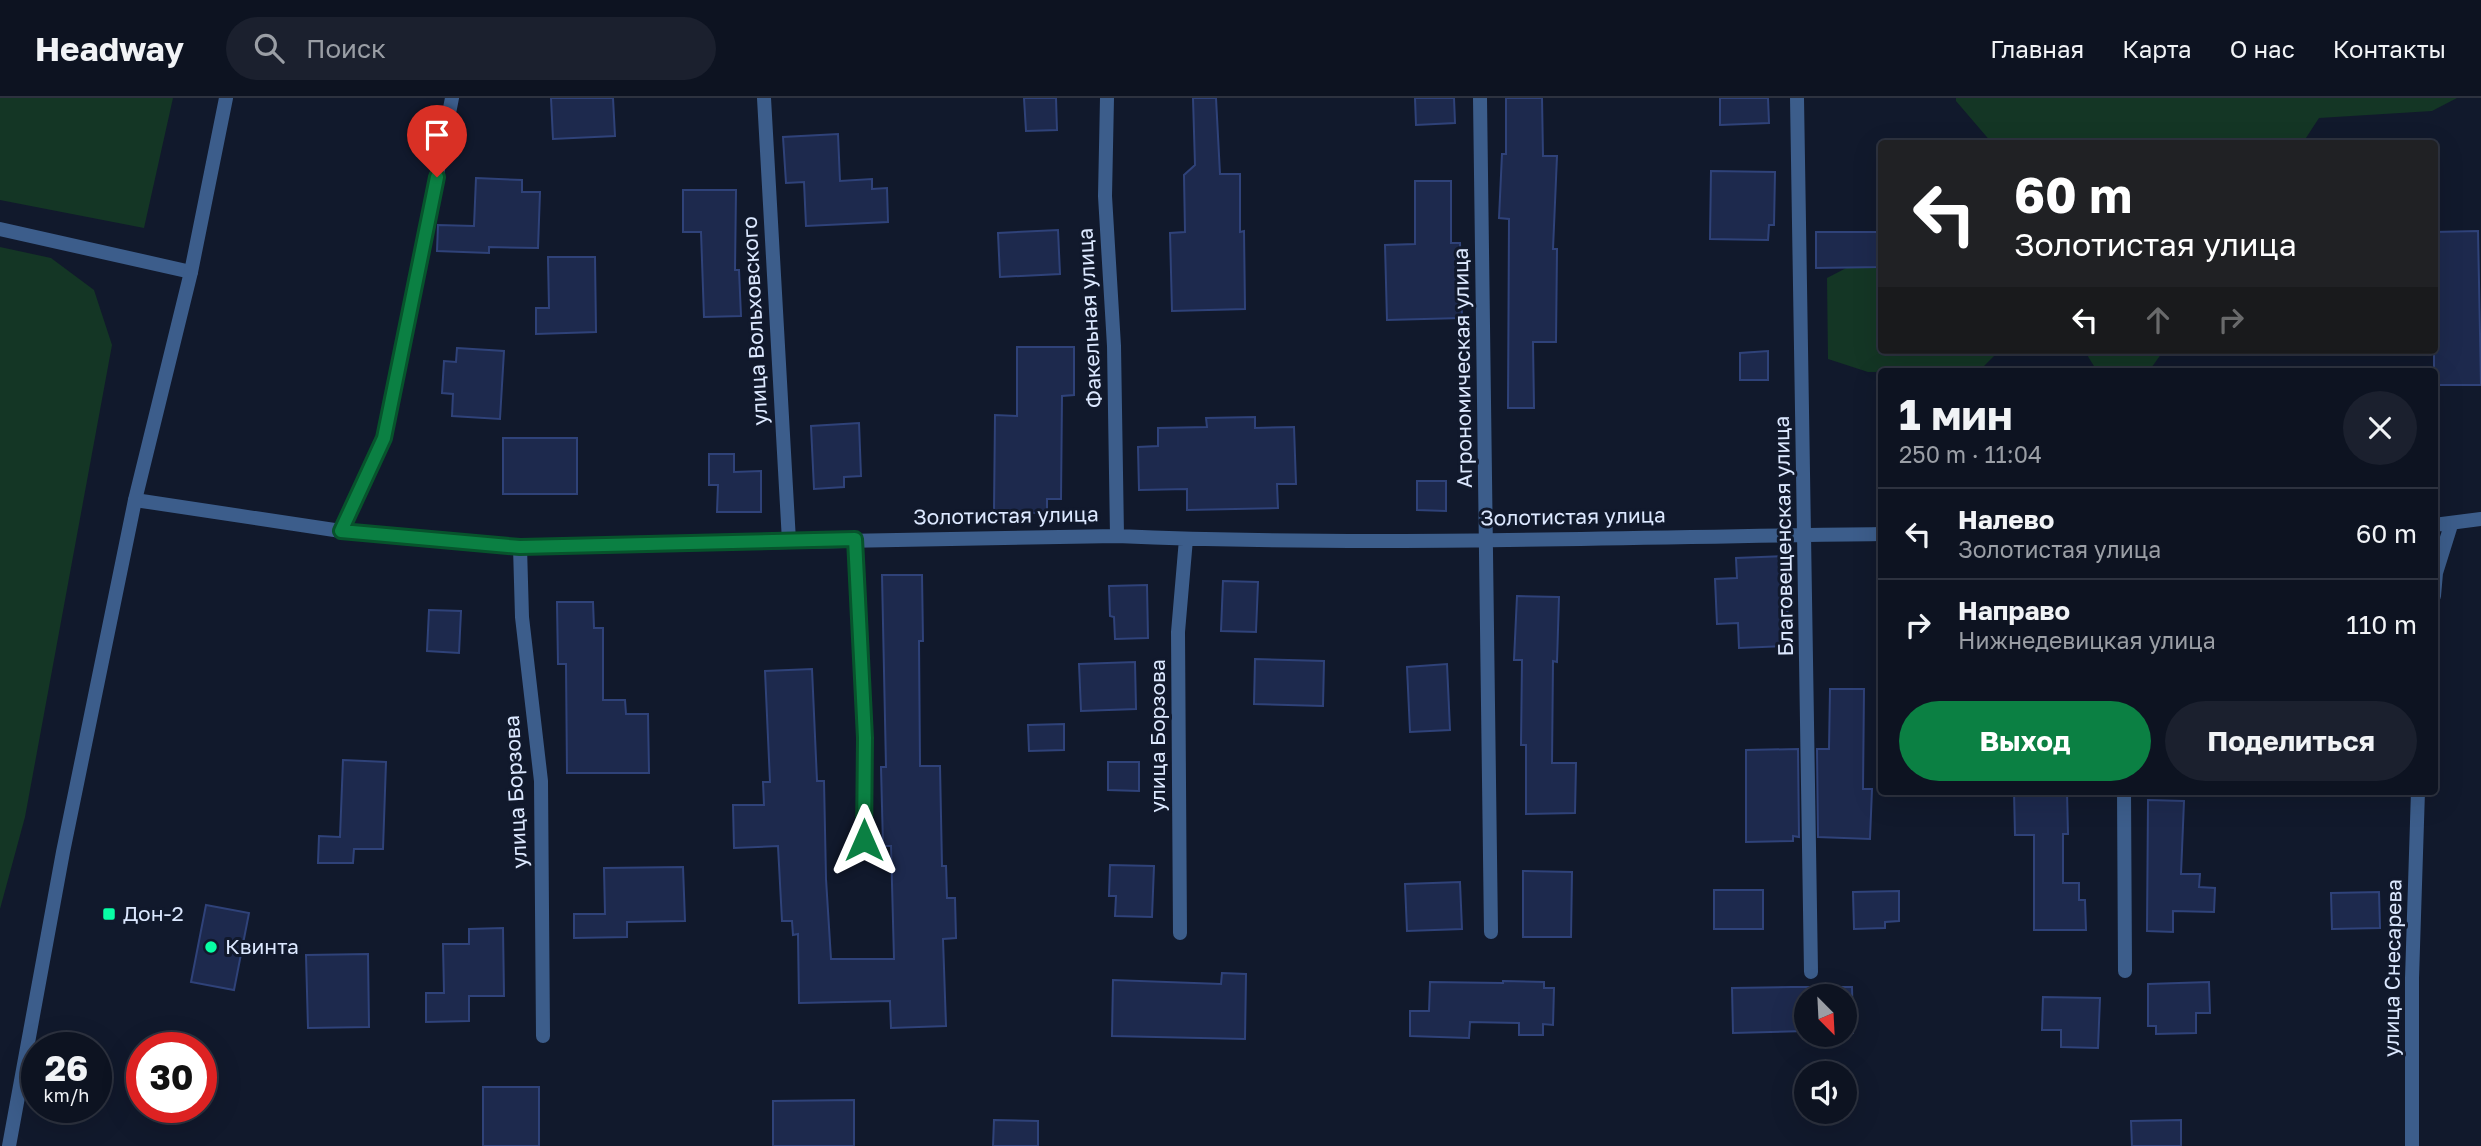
<!DOCTYPE html>
<html lang="ru">
<meta charset="utf-8">
<style>
:root{--surface:#0d1321;--page:#1b202e;--text:#f1f3f6;--muted:#9a9ea5;--line:#2d323f;--accent:#0b8043}
body{margin:0;font-family:"Golos Text",sans-serif;background:var(--page);color:var(--text);height:100vh;display:flex;flex-direction:column;font-size:26px;white-space:nowrap}
*{box-sizing:border-box;margin:0}
p{font-size:23px;color:var(--muted)}
.icon{flex:none;width:38px;height:38px;fill:none;stroke:currentColor;stroke-width:2;stroke-linecap:round;stroke-linejoin:round}
.map{position:relative;flex:1;overflow:hidden}
.details{position:absolute;left:1878px;top:270px;width:560px;height:427px;display:flex;flex-direction:column;background:var(--surface);border-radius:7px;box-shadow:0 7px 28px #0002,0 0 0 2px var(--line)}
.details>*{flex:none}
.top-card{position:absolute;left:1878px;top:42px;width:560px;height:214px;border-radius:7px;box-shadow:0 7px 28px #0002,0 0 0 2px var(--line);background:#202124;color:#fff;overflow:hidden}
.needle{width:46px;rotate:156deg}
.fabs{position:absolute;left:1794px;top:886px;display:grid;gap:14px}
.fabs a{display:grid;place-items:center;width:63px;height:63px;border-radius:50%;background:var(--surface);box-shadow:0 7px 28px #0002,0 0 0 2px var(--line);font-size:35px}
.speed{position:absolute;left:21px;top:934px;display:flex;gap:14px;font-size:35px;font-weight:700;text-align:center}
.speed>*{display:grid;place-content:center;width:91px;height:91px;border-radius:50%;background:var(--surface);box-shadow:0 7px 28px #0002,0 0 0 2px var(--line);line-height:1}
.speed small{font-size:18px;font-weight:400}
.speed .limit{border:10px solid #d22;background:#fff;color:#111}
.pin{position:absolute;display:grid;place-items:center;width:60px;height:60px;color:#fff;margin:-72px -30px;border-radius:50% 50% 50% 0;rotate:-45deg;box-shadow:0 0 7px #0007}
.pin .icon{rotate:45deg}
.me{position:absolute;width:77px;margin:-38px;rotate:0deg;stroke-linejoin:round;filter:drop-shadow(0 0 5px #0008)}
.turn{display:flex;align-items:center;gap:24px;height:147px;padding:0 21px;font-size:32px}
.turn .icon{width:91px;height:91px;stroke-width:2.5}
.turn b{display:block;font-size:49px;line-height:60px}
.lanes{display:flex;align-items:center;height:66px;padding:0 21px;background:#0003;justify-content:center;gap:35px;direction:ltr}
.lanes .off{opacity:.35}
.round{display:grid;place-items:center;flex:none;width:74px;height:74px;border-radius:37px;background:var(--page)}
.head{display:flex;align-items:center;justify-content:space-between;height:119px;padding:0 21px}
h1{font-size:42px;font-weight:700;line-height:52px}
.action{display:flex;gap:14px;margin-top:auto;padding:14px 21px}
.action a{flex:1;height:80px;border-radius:42px;background:var(--accent);color:#fff;font-size:28px;font-weight:700;line-height:80px;text-align:center}
.action a+a{background:var(--page);color:var(--text)}
ul{padding:0;list-style:none}
li{display:flex;align-items:center;gap:21px;height:91px;padding:0 21px;border-top:2px solid var(--line)}
li div{flex:1}
li b{display:block;font-size:26px}
li em{font-style:normal}
header{display:flex;align-items:center;gap:42px;box-sizing:border-box;height:98px;padding:0 35px;background:var(--surface);border-bottom:2px solid var(--line)}
header strong{font-size:33px}
nav{display:flex;gap:38px;margin-inline-start:auto;font-size:24px}
.search{width:490px;height:63px;background:var(--page);display:flex;align-items:center;gap:18px;box-sizing:border-box;padding:0 24px;border-radius:38px;color:var(--muted);font-size:26px}
.map>svg:first-child{display:block}
</style>
<header>
<strong>Headway</strong>
<div class="search"><svg class="icon" aria-label="search" viewBox="0 0 24 24"><circle cx="10" cy="10" r="6"/><path d="M15 15l6 6"/></svg>Поиск</div>
<nav><a>Главная</a><a>Карта</a><a>О нас</a><a>Контакты</a></nav>
</header>
<div class="map">
<svg width="2481" height="1048" viewBox="0 0 2481 1048">
<rect width="100%" height="100%" fill="#11192c"/>
<!-- green -->
<path fill="#143625" d="M 0,0 L 173,0 L 144,130 L 0,102 Z
M 1956,0 L 2457,0 L 2432,13 L 2319,20 L 2302,46 L 1992,45 L 1956,3 Z
M 0,149 L 51,160 L 94,192 L 112,247 L 25,719 L 0,811 Z
M 1881,152 L 1881,252 L 2000,252 L 1979,273 L 1868,274 L 1828,261 L 1827,180 Z
M 2084,252 L 2164,252 L 2149,273 L 2097,273 Z"/>
<!-- building -->
<path fill="#1d294d" stroke="#2f4279" stroke-width="2" d="M 551,0 L 613,0 L 615,38 L 553,41 Z
M 1024,0 L 1056,0 L 1057,32 L 1026,33 Z
M 1193,0 L 1216,0 L 1220,76 L 1240,76 L 1240,134 L 1244,133 L 1245,211 L 1172,213 L 1170,135 L 1185,134 L 1184,77 L 1195,67 Z
M 1415,0 L 1454,0 L 1455,25 L 1416,27 Z
M 1506,0 L 1542,0 L 1543,58 L 1557,58 L 1553,151 L 1557,151 L 1556,244 L 1533,244 L 1534,310 L 1508,310 L 1509,121 L 1499,120 L 1502,56 L 1506,56 Z
M 1720,0 L 1768,0 L 1769,25 L 1720,27 Z
M 838,36 L 840,83 L 872,81 L 872,91 L 887,90 L 888,124 L 806,128 L 804,84 L 786,85 L 783,39 Z
M 1711,73 L 1775,74 L 1774,127 L 1769,127 L 1768,142 L 1710,141 Z
M 476,80 L 522,82 L 522,94 L 540,94 L 538,150 L 489,149 L 489,155 L 437,153 L 438,127 L 474,128 Z
M 1415,83 L 1451,83 L 1451,145 L 1460,145 L 1462,220 L 1387,222 L 1385,147 L 1415,146 Z
M 683,92 L 736,92 L 735,172 L 739,172 L 741,218 L 704,219 L 701,134 L 683,134 Z
M 1058,132 L 1060,176 L 1000,179 L 998,135 Z
M 2478,133 L 2481,287 L 2434,287 L 2434,134 Z
M 1816,134 L 1881,134 L 1881,169 L 1816,170 Z
M 548,159 L 595,159 L 596,234 L 536,236 L 536,210 L 549,210 Z
M 1017,249 L 1074,249 L 1074,297 L 1062,298 L 1061,401 L 1047,401 L 1047,415 L 994,414 L 995,317 L 1017,318 Z
M 457,250 L 504,253 L 500,321 L 452,318 L 453,296 L 442,295 L 444,263 L 456,264 Z
M 1768,253 L 1768,282 L 1740,282 L 1740,255 Z
M 1255,319 L 1255,330 L 1294,329 L 1296,386 L 1277,386 L 1278,410 L 1187,412 L 1187,391 L 1139,392 L 1138,349 L 1158,348 L 1158,330 L 1207,329 L 1206,320 Z
M 859,325 L 861,378 L 844,379 L 844,389 L 814,391 L 811,328 Z
M 503,340 L 577,340 L 577,396 L 503,396 Z
M 709,356 L 734,356 L 734,374 L 761,373 L 761,414 L 717,414 L 718,387 L 709,387 Z
M 1417,383 L 1446,383 L 1446,413 L 1417,412 Z
M 1785,458 L 1789,548 L 1739,550 L 1738,525 L 1717,526 L 1715,481 L 1737,480 L 1736,460 Z
M 882,477 L 922,477 L 923,543 L 919,543 L 920,668 L 940,668 L 942,768 L 946,768 L 947,800 L 955,800 L 956,840 L 943,841 L 946,928 L 891,930 L 890,903 L 799,905 L 798,836 L 793,837 L 792,823 L 782,823 L 778,748 L 734,750 L 733,707 L 764,707 L 763,684 L 770,684 L 765,573 L 812,571 L 817,683 L 824,683 L 826,781 L 831,861 L 894,861 L 891,748 L 883,748 L 881,669 L 886,669 Z
M 1223,483 L 1258,484 L 1256,534 L 1221,533 Z
M 1147,487 L 1148,540 L 1115,541 L 1114,519 L 1110,518 L 1109,488 Z
M 1517,498 L 1559,499 L 1557,564 L 1553,563 L 1552,665 L 1576,665 L 1575,715 L 1526,716 L 1526,647 L 1521,647 L 1522,562 L 1514,562 Z
M 557,504 L 593,504 L 594,530 L 603,530 L 603,602 L 625,602 L 626,616 L 648,616 L 649,675 L 567,675 L 566,566 L 558,566 Z
M 429,512 L 461,513 L 459,555 L 427,553 Z
M 1255,561 L 1324,563 L 1323,608 L 1254,606 Z
M 1135,564 L 1136,611 L 1081,613 L 1079,566 Z
M 1447,566 L 1450,632 L 1410,634 L 1407,569 Z
M 1830,591 L 1864,591 L 1863,691 L 1872,691 L 1870,741 L 1818,739 L 1817,651 L 1829,651 Z
M 1064,626 L 1064,652 L 1029,653 L 1028,627 Z
M 1798,651 L 1799,739 L 1793,738 L 1793,743 L 1746,744 L 1746,652 Z
M 343,662 L 386,664 L 383,751 L 354,751 L 353,765 L 318,765 L 319,738 L 340,739 Z
M 1108,664 L 1139,664 L 1139,693 L 1108,692 Z
M 2014,693 L 2067,693 L 2068,736 L 2063,736 L 2063,785 L 2079,785 L 2079,802 L 2085,802 L 2086,832 L 2034,832 L 2034,737 L 2015,737 Z
M 2148,702 L 2184,703 L 2181,776 L 2200,776 L 2199,789 L 2215,790 L 2214,814 L 2173,813 L 2173,834 L 2147,833 Z
M 1110,767 L 1154,768 L 1152,819 L 1115,818 L 1116,798 L 1109,798 Z
M 683,769 L 685,823 L 627,824 L 627,839 L 574,840 L 574,816 L 605,816 L 604,770 Z
M 1523,773 L 1572,774 L 1571,839 L 1523,839 Z
M 1460,784 L 1462,831 L 1407,833 L 1405,786 Z
M 1714,792 L 1763,792 L 1763,831 L 1714,831 Z
M 1899,793 L 1899,823 L 1885,824 L 1885,830 L 1854,831 L 1853,794 Z
M 2379,794 L 2380,830 L 2332,831 L 2331,795 Z
M 206,807 L 249,815 L 234,892 L 191,884 Z
M 503,830 L 504,898 L 469,898 L 469,923 L 426,924 L 426,895 L 444,895 L 443,846 L 469,846 L 469,831 Z
M 368,856 L 369,929 L 308,930 L 306,857 Z
M 1222,875 L 1246,876 L 1245,941 L 1112,938 L 1113,882 L 1221,886 Z
M 1503,883 L 1544,884 L 1544,890 L 1554,890 L 1553,927 L 1543,926 L 1543,937 L 1519,937 L 1519,925 L 1470,924 L 1469,940 L 1410,938 L 1410,913 L 1429,913 L 1430,884 L 1503,885 Z
M 2209,884 L 2210,915 L 2196,915 L 2196,935 L 2156,936 L 2156,928 L 2148,928 L 2148,886 Z
M 1792,889 L 1852,889 L 1853,935 L 1844,935 L 1844,898 L 1806,898 L 1806,933 L 1733,935 L 1732,890 Z
M 2043,899 L 2100,900 L 2098,950 L 2061,949 L 2061,932 L 2042,932 Z
M 1810,936 L 1841,936 L 1842,941 L 1810,942 Z
M 483,989 L 539,989 L 539,1048 L 483,1048 Z
M 854,1002 L 854,1048 L 773,1048 L 773,1003 Z
M 994,1022 L 1038,1023 L 1038,1048 L 993,1048 Z
M 2181,1022 L 2181,1048 L 2132,1048 L 2131,1023 Z"/>
<g fill="none" stroke-linecap="round" stroke-linejoin="round">
<!-- minor -->
<path stroke="#3c5d8b" stroke-width="14" d="M 764,0 L 789,443
M 1107,0 L 1105,98 L 1114,248 L 1117,438
M 1480,0 L 1491,834
M 1797,0 L 1811,874
M 0,131 L 191,174
M 135,402 L 341,433 L 520,449 L 1117,438 C 1371,449 1627,439 1881,436
M 2434,427 L 2481,421
M 341,433 L 385,340 L 452,0
M 855,441 L 865,640 L 864,742
M 520,449 L 522,519 L 541,683 L 543,938
M 2434,498 L 2436,475 L 2451,427
M 2124,693 L 2125,873
M 1180,835 L 1178,534 L 1186,441
M 2412,1048 L 2412,880 L 2418,693"/>
<!-- tertiary -->
<path stroke="#3c5d8b" stroke-width="14" d="M 9,1048 L 63,754 L 135,402 L 191,174 L 226,0"/>
</g>
<g fill="none" stroke-linecap="round" stroke-linejoin="round">
<!-- route casing -->
<g stroke="#07532c" stroke-width="18">
<path id="route" d="M 437,79 L 384,340 L 341,433 L 520,449 L 855,441 L 865,640 L 864,742"/>
</g>
<!-- route -->
<use href="#route" stroke="#0b8043" stroke-width="12"/>
</g>
<!-- markers -->
<g fill="#08ffa5" stroke="#11192c" stroke-width="2.5">
<rect x="102" y="809" width="14" height="14" rx="3.5"/>
<circle cx="211" cy="849" r="7"/>
</g>
<g text-anchor="middle" stroke-width="6" stroke-linejoin="round" paint-order="stroke">
<!-- street labels -->
<g font-size="21" fill="#dce8ff" stroke="#11192c">
<text transform="translate(1090 220) rotate(-93)" y="7">Факельная улица</text>
<text transform="translate(755 223) rotate(-93)" y="7">улица Вольховского</text>
<text transform="translate(1463 270) rotate(-91)" y="7">Агрономическая улица</text>
<text transform="translate(1006 418) rotate(-1)" y="7">Золотистая улица</text>
<text transform="translate(1573 419) rotate(-1)" y="7">Золотистая улица</text>
<text transform="translate(1784 438) rotate(-91)" y="7">Благовещенская улица</text>
<text transform="translate(1158 638) rotate(-90)" y="7">улица Борзова</text>
<text transform="translate(516 694) rotate(-93)" y="7">улица Борзова</text>
<text transform="translate(2393 870) rotate(-89)" y="7">улица Снесарева</text>
</g>
<!-- poi labels -->
<g font-size="21" fill="#dce8ff" stroke="#11192c" text-anchor="start">
<text x="123" y="823">Дон-2</text>
<text x="225" y="856">Квинта</text>
</g>
</g>
</svg>
<div class="fabs">
<a><svg class="needle" viewBox="-14 -14 28 28"><path d="M0-13l5 13h-10z" fill="#e53935"/><path d="M0 13l5-13h-10z" fill="#9a9ea5"/></svg></a>
<a><svg class="icon" aria-label="sound" viewBox="0 0 24 24"><path d="M4 9h4l5-4v14l-5-4H4zM17 9q2 3 0 6"/></svg></a>
</div>
<div class="speed"><div>26<small>km/h</small></div><div class="limit">30</div></div>
<div class="pin" style="left:437px;top:79px;background:#d93025"><svg class="icon" aria-label="arrive" viewBox="0 0 24 24"><path d="M6 21V4h12l-3 4 3 4H6"/></svg></div>
<svg class="me" style="left:864px;top:742px" viewBox="-20 -20 40 40"><path d="M0-17L14 15 0 8-14 15z" fill="#0b8043" stroke="#fff" stroke-width="4"/></svg>
<div class="top-card">
<div class="turn"><svg class="icon" aria-label="left" viewBox="0 0 24 24"><path d="M17 20v-9H6M10 6l-5 5 5 5"/></svg><div><b>60 m</b>Золотистая улица</div></div>
<div class="lanes"><svg class="icon" aria-label="left" viewBox="0 0 24 24"><path d="M17 20v-9H6M10 6l-5 5 5 5"/></svg><svg class="icon off" aria-label="ahead" viewBox="0 0 24 24"><path d="M12 20V5M6 11l6-6 6 6"/></svg><svg class="icon off" aria-label="right" viewBox="0 0 24 24"><path d="M7 20v-9h11M14 6l5 5-5 5"/></svg></div>
</div>
<section class="details">
<div class="head"><div><h1>1 мин</h1><p>250 m · 11:04</p></div><a class="round"><svg class="icon" aria-label="close" viewBox="0 0 24 24"><path d="M6 6l12 12M18 6L6 18"/></svg></a></div>
<ul>
<li><svg class="icon" aria-label="left" viewBox="0 0 24 24"><path d="M17 20v-9H6M10 6l-5 5 5 5"/></svg><div><b>Налево</b><p>Золотистая улица</p></div><em>60 m</em></li>
<li><svg class="icon" aria-label="right" viewBox="0 0 24 24"><path d="M7 20v-9h11M14 6l5 5-5 5"/></svg><div><b>Направо</b><p>Нижнедевицкая улица</p></div><em>110 m</em></li>
</ul>
<div class="action"><a>Выход</a><a>Поделиться</a></div>
</section>
</div>
